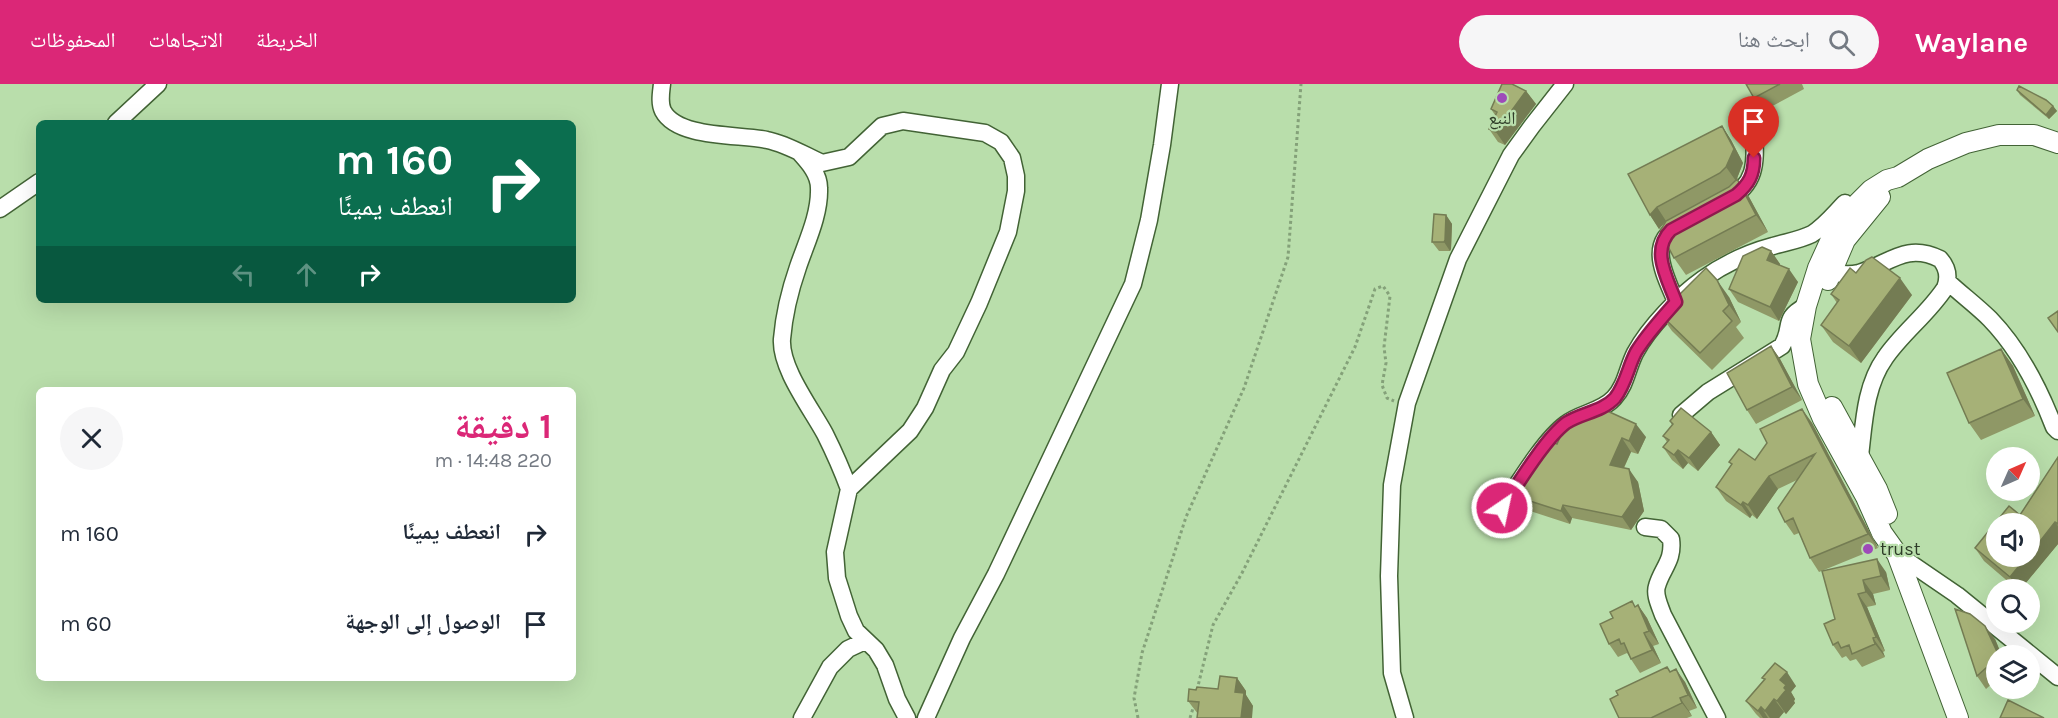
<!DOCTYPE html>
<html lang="ar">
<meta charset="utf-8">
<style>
:root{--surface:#fff;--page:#f6f6f7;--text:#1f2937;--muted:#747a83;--accent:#db2777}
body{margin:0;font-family:Karla,"Noto Naskh Arabic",sans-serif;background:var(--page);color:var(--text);direction:rtl;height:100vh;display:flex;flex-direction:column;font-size:22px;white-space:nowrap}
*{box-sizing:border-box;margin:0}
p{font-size:20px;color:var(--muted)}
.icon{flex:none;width:33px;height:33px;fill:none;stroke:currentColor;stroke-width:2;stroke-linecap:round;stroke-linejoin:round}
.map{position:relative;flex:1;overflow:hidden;direction:ltr}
.details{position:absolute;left:36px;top:303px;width:540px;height:294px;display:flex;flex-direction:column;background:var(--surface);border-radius:9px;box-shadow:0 6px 24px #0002;direction:rtl}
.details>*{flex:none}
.top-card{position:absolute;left:36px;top:36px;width:540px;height:183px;border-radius:9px;box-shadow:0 6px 24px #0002;direction:rtl;background:#0b6e4f;color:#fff;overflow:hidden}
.needle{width:39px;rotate:45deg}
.tools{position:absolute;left:1986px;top:363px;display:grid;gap:12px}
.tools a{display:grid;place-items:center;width:54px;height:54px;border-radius:50%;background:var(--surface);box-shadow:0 6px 24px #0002;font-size:30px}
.pin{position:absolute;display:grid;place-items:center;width:51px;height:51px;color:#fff;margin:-62px -26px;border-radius:50% 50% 50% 0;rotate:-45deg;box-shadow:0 0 6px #0007}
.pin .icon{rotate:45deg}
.me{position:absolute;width:66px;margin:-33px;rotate:34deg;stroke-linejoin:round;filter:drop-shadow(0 0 4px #0008)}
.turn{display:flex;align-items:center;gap:21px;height:126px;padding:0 24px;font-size:27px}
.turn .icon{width:78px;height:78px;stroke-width:2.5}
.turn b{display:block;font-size:42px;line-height:51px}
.lanes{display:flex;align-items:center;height:57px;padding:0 24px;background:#0003;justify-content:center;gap:30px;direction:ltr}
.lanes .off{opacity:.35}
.round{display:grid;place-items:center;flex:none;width:63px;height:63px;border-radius:32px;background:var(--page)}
.head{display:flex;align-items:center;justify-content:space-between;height:102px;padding:0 24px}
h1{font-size:36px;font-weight:700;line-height:45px;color:var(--accent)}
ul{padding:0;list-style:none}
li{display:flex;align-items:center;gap:18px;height:90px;padding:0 24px}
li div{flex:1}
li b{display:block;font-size:22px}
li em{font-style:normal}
header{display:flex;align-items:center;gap:36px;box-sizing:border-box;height:84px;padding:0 30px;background:var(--accent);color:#fff}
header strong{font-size:28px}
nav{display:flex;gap:33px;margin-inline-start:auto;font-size:21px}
.search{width:420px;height:54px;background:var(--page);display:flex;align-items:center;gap:15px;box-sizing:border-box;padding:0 21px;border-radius:33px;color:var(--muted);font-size:22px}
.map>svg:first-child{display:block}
</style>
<header>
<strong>Waylane</strong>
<div class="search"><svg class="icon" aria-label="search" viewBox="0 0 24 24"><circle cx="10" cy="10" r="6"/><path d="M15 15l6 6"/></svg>ابحث هنا</div>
<nav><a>الخريطة</a><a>الاتجاهات</a><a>المحفوظات</a></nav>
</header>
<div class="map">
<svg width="2058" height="634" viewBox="0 0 2058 634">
<rect width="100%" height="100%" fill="#b9deab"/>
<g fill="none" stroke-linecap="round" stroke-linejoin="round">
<!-- minor casing -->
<g stroke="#426335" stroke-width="19">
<path id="minor" d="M 662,0 C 661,9 659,19 663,27 C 678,55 741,50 767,56 C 787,60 804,71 822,79 L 849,73 L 882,42 L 903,37 L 985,49 L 1001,58 L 1012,74 L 1016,92 L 1016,107 L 1008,148 L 979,219 L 956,268 L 942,286 L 925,324 L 910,347 L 849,405 C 842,386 834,368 825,350 C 811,324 780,284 782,255 C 784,231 790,206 798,183 C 806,159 820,131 819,104 C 819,90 809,79 800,69
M 116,39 L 158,0
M 1727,116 C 1762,97 1754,71 1754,36
M 0,125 L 39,98
M 1821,185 C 1832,189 1847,192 1859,189 C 1889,180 1906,158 1940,175 C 1948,184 1949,194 1945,204 C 1928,230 1902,249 1885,274 C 1865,302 1864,339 1860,372
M 1948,198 C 1962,211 1977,222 1990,235 C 2020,266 2039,304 2054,343 L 2058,347
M 1676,218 C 1665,190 1646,160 1680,141
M 1681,331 L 1708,308 L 1782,262 C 1794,242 1781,235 1806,222
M 849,405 L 835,468 L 837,494 L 849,532 L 856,547 L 876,566 L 885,581 L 897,615 L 907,634
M 1502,424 C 1518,400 1544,356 1566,340 C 1580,329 1601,328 1614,314 C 1626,301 1627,285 1635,269 C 1649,243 1679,212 1703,195 C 1724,180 1747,169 1773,162 C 1786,158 1800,156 1812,150 C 1825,142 1835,129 1845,119
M 1645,443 L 1661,445 L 1671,455 C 1674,477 1662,484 1657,502 C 1654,511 1660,522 1663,531 L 1717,634
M 1897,470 L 1957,511 L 2058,593
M 802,634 L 830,583 L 848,565 L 865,557
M 926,634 L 962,554 L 996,490 L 1133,200 L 1149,136 L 1162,61 L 1170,0
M 1405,634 L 1392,589 L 1389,492 L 1392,401 L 1407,319 L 1458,175 L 1511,71 L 1532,42 L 1565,0"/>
</g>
<!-- tertiary casing -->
<g stroke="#426335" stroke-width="22">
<path id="tertiary" d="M 1828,196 L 1845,156 L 1880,113
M 1832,323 L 1877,405 L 1887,430
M 1958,634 L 1897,470 L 1882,449 L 1866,413 L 1823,335 L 1808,300 L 1800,255 L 1806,222 L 1818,184 L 1839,138 L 1871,106 L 1887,96 L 1898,93 L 1928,75 L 1966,59 L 1999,51 L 2034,51 L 2058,59"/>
</g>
<!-- path -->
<path stroke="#84a179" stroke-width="3" stroke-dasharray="3 3" stroke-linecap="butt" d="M 1197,606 L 1213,541 L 1242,489 L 1355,263 L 1375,205 L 1383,202 L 1390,212 L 1384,263 L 1386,279 L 1382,301 L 1387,314 L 1394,317
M 1138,634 L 1134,614 L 1142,569 L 1186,433 L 1244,304 L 1288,173 L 1301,0
M 1190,634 L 1194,621"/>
<!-- minor -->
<use href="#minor" stroke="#fff" stroke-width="16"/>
<!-- tertiary -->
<use href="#tertiary" stroke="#fff" stroke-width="20"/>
</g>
<!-- wall -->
<path fill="#8f9866" d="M 1746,0 L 1802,0 L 1804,5 L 1763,27 L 1754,14 Z
M 2017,6 L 2053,22 L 2057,27 L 2049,35 L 2020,11 Z
M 1526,7 L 1536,20 L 1505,61 L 1498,58 L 1489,45 L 1495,31 L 1491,25 Z
M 1722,42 L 1731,56 L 1743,79 L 1736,97 L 1749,113 L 1768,148 L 1686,191 L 1674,174 L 1666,137 L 1659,145 L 1650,131 Z
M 1446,131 L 1452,140 L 1451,165 L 1450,167 L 1439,167 L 1432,158 Z
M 1771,167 L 1780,180 L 1780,181 L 1798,198 L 1779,237 L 1738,218 L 1729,205 Z
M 1856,189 L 1912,211 L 1861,279 L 1833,258 L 1821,241 L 1837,219 L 1831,210 Z
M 1729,213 L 1741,238 L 1736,243 L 1744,254 L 1712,286 L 1672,247 L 1660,230 Z
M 1771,262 L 1780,275 L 1802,316 L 1756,340 L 1747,326 Z
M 2001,265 L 2013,282 L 2035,332 L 1981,356 L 1969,339 Z
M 1802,325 L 1812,339 L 1878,464 L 1819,488 L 1810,474 L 1799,449 L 1794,451 L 1785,438 L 1797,396 L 1778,405 L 1757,435 L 1752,431 L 1750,434 L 1726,417 L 1716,403 L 1732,381 L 1729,378 L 1755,376 Z
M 1670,337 L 1711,348 L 1720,361 L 1698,387 L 1688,379 L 1683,385 L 1672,376 L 1663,363 L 1667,358 L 1663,352 L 1672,341 Z
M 1570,341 L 1646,353 L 1638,370 L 1631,368 L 1624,384 L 1638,398 L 1644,427 L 1631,446 L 1572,434 L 1570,440 L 1521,424 L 1511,411 L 1557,360 Z
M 2058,373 L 2058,460 L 2020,506 L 2018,506 L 1984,477 L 1975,464 L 2020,431 Z
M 1822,487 L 1886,488 L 1890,506 L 1873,510 L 1876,521 L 1867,523 L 1885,567 L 1883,568 L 1885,573 L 1862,583 L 1856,575 L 1850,577 L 1846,572 L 1842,574 L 1833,561 L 1835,535 Z
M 1638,521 L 1647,534 L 1659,560 L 1653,562 L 1661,579 L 1640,589 L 1627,569 L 1618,573 L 1609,560 L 1636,522 Z
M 1995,555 L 2002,572 L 1996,572 L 1996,596 L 1986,605 L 1977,592 Z
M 1670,587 L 1685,598 L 1697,624 L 1689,627 L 1692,632 L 1687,634 L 1619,634 Z
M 1237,594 L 1246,607 L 1246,611 L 1253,622 L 1198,630 L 1188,617 L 1196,606 L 1218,605 Z
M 1762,594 L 1796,602 L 1791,608 L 1795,615 L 1794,617 L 1795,619 L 1786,630 L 1784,628 L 1779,634 L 1760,634 L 1756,630 L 1746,617 L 1764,596 Z"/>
<!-- shaded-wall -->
<path fill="#747c53" d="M 1526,7 L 1536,20 L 1505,61 L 1496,48 Z
M 2053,22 L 2057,27 L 2049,35 L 2046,31 Z
M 1722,42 L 1731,56 L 1743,79 L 1736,97 L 1726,83 Z
M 1737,95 L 1749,113 L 1768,148 L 1756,131 Z
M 1657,123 L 1666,137 L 1659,145 L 1650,131 Z
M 1446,131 L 1452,140 L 1451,165 L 1450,167 L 1444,158 Z
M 1771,167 L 1780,180 L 1777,189 L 1767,176 Z
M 1789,185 L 1798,198 L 1779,237 L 1770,223 Z
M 1900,194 L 1912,211 L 1861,279 L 1849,262 Z
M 1717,196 L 1729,213 L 1741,238 L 1729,221 Z
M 1771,262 L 1780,275 L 1802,316 L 1792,303 Z
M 2001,265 L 2013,282 L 2035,332 L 2023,315 Z
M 1802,325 L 1812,339 L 1878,464 L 1868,450 Z
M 1636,340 L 1646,353 L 1638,370 L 1629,357 Z
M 1711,348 L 1720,361 L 1698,387 L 1689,374 Z
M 1622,354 L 1631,368 L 1619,394 L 1610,381 Z
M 1678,366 L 1688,379 L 1683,385 L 1674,371 Z
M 1629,385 L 1638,398 L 1644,427 L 1631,446 L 1622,433 Z
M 1769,392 L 1778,405 L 1757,435 L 1748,421 Z
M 1743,418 L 1752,431 L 1750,434 L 1741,421 Z
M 1563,421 L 1572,434 L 1570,440 L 1561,427 Z
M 2055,438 L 2058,442 L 2058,460 L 2020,506 L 2019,506 L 2010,493 L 2027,472 L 2030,472 L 2030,470 Z
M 1877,475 L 1886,488 L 1890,506 L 1881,492 Z
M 1863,496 L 1873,510 L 1876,521 L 1866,508 Z
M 1858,510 L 1867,523 L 1885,567 L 1876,553 Z
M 1638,521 L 1647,534 L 1659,560 L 1649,547 Z
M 1985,542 L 1995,555 L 2002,572 L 1999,572 Z
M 1644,549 L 1653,562 L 1661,579 L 1652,566 Z
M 1873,554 L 1883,568 L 1885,573 L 1875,560 Z
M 1676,585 L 1685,598 L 1697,624 L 1688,611 Z
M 1787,588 L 1796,602 L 1791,608 L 1795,615 L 1794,617 L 1795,619 L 1786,630 L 1777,617 L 1780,596 Z
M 1237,594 L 1246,607 L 1246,611 L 1253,622 L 1252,634 L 1241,634 L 1235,608 Z
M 1680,614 L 1689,627 L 1692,632 L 1682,619 Z
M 1774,615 L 1784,628 L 1779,634 L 1770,634 L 1765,627 Z
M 1761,623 L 1768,634 L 1763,634 L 1758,627 Z"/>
<!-- building -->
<path fill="#a6b177" stroke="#747c53" stroke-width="1.5" d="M 1502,0 L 1512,0 L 1526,7 L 1496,48 L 1489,45 L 1497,28 L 1491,25 Z
M 1746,0 L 1780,0 L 1754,14 Z
M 2019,2 L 2046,16 L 2053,22 L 2046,31 L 2017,6 Z
M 1722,42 L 1734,65 L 1726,83 L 1720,89 L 1657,123 L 1650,131 L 1628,90 Z
M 1737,95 L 1756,131 L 1674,174 L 1660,147 L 1666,137 L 1729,103 Z
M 1434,130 L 1446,131 L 1445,156 L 1444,158 L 1432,158 Z
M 1762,163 L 1771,167 L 1767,176 L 1789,185 L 1770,223 L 1729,205 L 1743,172 Z
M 1872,173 L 1900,194 L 1849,262 L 1821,241 L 1839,216 L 1831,210 L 1850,184 L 1856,189 L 1866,176 Z
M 1706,184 L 1717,196 L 1729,221 L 1723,227 L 1732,237 L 1700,269 L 1660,230 Z
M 2058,227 L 2058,248 L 2048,234 Z
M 1771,262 L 1792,303 L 1747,326 L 1727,289 Z
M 2001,265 L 2023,315 L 1969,339 L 1947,289 Z
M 1594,321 L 1636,340 L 1629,357 L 1622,354 L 1610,381 L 1629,385 L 1635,414 L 1622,433 L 1563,421 L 1561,427 L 1511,411 L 1547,356 L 1557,360 L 1566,339 L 1570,341 L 1576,328 L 1585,327 Z
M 1681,324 L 1711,348 L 1689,374 L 1678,366 L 1674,371 L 1663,363 L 1669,356 L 1663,352 L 1673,340 L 1670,337 Z
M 1802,325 L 1868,450 L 1810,474 L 1793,434 L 1785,438 L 1778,424 L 1815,370 L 1769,392 L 1748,421 L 1743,418 L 1741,421 L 1716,403 L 1732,380 L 1729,378 L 1739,365 L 1755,376 L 1767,359 L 1760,345 Z
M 2058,373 L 2058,440 L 2055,438 L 2030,470 L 2030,440 L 1996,440 L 1996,472 L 2027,472 L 2010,493 L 1975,464 L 2009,422 L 2020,431 Z
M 1877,475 L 1881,492 L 1863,496 L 1866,508 L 1858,510 L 1876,553 L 1873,554 L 1875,560 L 1852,570 L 1849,561 L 1841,564 L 1838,558 L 1833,561 L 1824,540 L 1835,535 L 1822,487 Z
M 1632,517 L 1635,523 L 1638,521 L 1649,547 L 1644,549 L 1652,566 L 1631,575 L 1624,559 L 1621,560 L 1619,555 L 1609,560 L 1600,540 L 1613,534 L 1610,528 Z
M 1955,525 L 1970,530 L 1985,542 L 1999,572 L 1996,572 L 1996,575 L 1977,592 Z
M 1775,579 L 1787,588 L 1780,596 L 1786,601 L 1784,604 L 1786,606 L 1777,617 L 1774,615 L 1765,627 L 1761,623 L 1758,627 L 1746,617 L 1765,595 L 1762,594 Z
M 1667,583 L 1670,588 L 1676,585 L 1688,611 L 1680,614 L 1682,619 L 1651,634 L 1619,634 L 1610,615 L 1618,611 L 1616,607 Z
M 1220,592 L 1237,594 L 1235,608 L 1244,609 L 1241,634 L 1197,634 L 1199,618 L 1188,617 L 1189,605 L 1196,606 L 1197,603 L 1218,605 Z
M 2008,616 L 2044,634 L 2000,634 Z"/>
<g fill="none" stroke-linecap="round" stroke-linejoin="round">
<!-- route casing -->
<g stroke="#8e194d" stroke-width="15">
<path id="route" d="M 1502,424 C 1518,400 1545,355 1566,339 C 1581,329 1602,328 1615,314 C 1626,300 1628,283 1636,268 C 1647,250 1662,234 1676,218 C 1668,195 1650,167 1671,146 L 1736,111 C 1749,100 1754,91 1754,74"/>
</g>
<!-- route -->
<use href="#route" stroke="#db2777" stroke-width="10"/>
</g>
<!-- markers -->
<g fill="#9e4ab9" stroke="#b9deab" stroke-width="2">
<circle cx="1502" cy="14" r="6"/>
<circle cx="1868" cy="465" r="6"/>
</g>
<g text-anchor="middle" stroke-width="4.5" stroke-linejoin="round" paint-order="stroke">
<!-- poi labels -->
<g font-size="18" fill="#2e3d28" stroke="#b9deab">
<text x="1502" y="40">النبع</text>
<text x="1880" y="471" text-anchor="start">trust</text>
</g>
</g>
</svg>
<div class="tools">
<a><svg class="needle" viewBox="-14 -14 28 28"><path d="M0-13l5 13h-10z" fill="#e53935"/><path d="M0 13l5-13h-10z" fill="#747a83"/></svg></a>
<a><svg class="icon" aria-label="sound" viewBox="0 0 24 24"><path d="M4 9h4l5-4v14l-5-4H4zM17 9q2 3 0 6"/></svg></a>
<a><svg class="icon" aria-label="search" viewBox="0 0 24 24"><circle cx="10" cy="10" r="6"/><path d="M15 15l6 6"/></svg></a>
<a><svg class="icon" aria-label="layers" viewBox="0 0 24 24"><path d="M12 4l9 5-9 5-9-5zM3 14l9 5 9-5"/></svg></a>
</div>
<div class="pin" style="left:1754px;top:74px;background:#d93025"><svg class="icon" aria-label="arrive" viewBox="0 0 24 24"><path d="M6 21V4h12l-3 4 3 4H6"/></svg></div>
<svg class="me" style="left:1502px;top:424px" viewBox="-20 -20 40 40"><circle r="17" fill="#db2777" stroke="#fff" stroke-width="3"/><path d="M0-11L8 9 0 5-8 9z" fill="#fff"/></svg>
<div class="top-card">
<div class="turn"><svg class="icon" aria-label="right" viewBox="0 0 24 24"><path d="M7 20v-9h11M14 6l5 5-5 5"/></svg><div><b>160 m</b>انعطف يمينًا</div></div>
<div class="lanes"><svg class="icon off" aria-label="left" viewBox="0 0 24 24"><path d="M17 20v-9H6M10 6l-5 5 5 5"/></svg><svg class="icon off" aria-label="ahead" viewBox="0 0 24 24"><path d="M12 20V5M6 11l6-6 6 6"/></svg><svg class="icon" aria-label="right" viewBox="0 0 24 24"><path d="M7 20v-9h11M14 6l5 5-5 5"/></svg></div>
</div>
<section class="details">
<div class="head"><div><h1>1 دقيقة</h1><p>220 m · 14:48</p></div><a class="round"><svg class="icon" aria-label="close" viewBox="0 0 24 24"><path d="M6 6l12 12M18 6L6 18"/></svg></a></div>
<ul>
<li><svg class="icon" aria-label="right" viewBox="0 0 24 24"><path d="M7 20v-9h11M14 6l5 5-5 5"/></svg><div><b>انعطف يمينًا</b></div><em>160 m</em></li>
<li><svg class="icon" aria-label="arrive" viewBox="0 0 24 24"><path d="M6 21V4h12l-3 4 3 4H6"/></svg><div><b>الوصول إلى الوجهة</b></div><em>60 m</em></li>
</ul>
</section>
</div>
